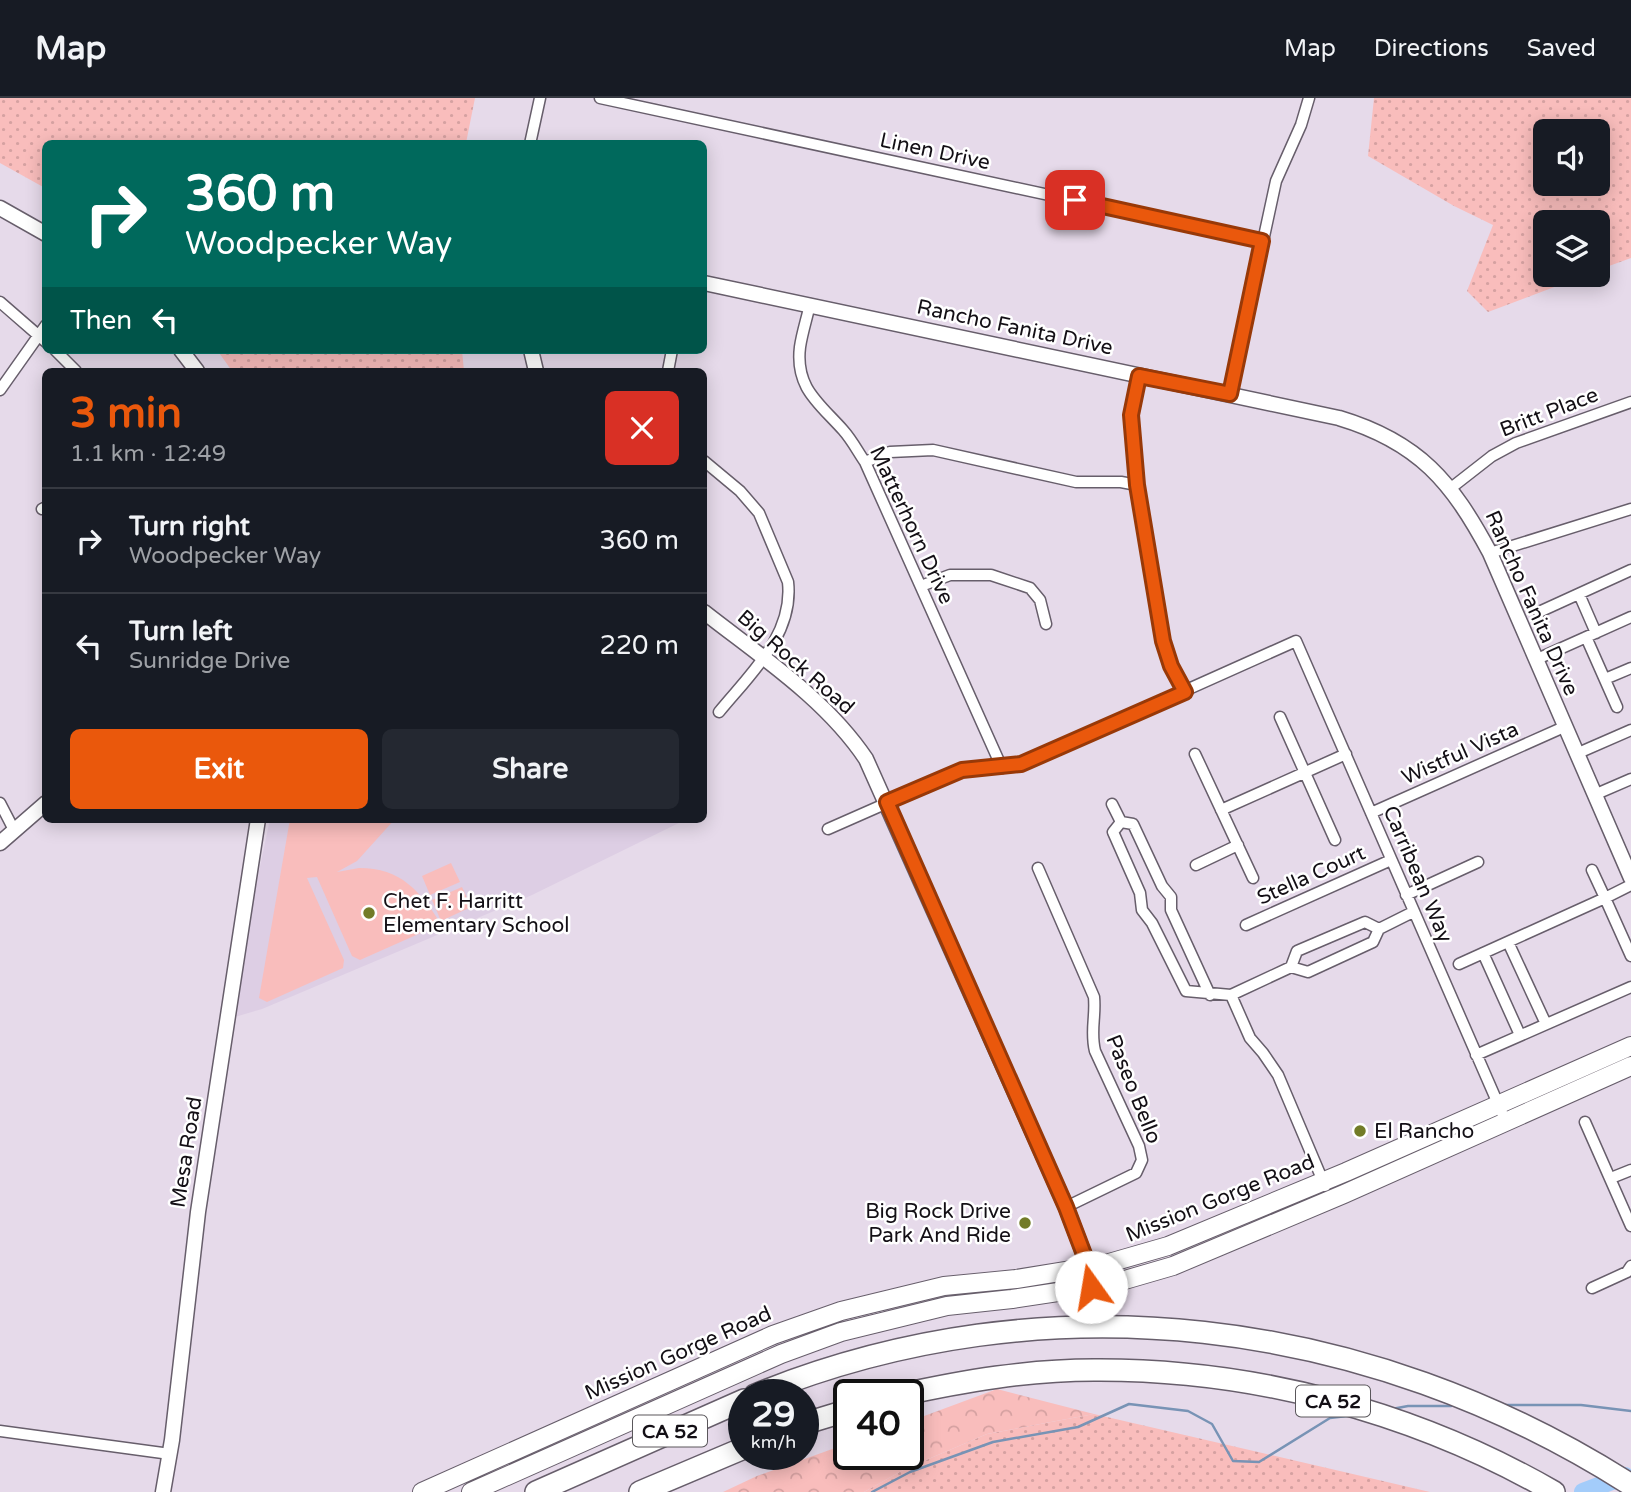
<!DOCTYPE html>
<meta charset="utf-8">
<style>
:root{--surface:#171b24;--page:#242831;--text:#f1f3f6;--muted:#9ea1a6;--line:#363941;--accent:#ea580c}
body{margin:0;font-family:"Varela Round",sans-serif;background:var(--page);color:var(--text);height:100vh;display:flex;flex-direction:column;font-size:26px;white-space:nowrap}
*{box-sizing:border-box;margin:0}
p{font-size:23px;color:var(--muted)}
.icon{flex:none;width:38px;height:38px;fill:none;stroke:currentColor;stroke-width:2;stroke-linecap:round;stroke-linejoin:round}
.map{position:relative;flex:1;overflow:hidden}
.side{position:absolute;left:42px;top:270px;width:665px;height:455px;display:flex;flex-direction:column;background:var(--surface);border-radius:10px;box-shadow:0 4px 18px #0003}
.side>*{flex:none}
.hud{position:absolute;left:42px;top:42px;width:665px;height:214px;border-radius:10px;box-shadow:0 4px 18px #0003;background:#00695c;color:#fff;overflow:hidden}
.fabs{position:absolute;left:1533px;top:21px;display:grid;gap:14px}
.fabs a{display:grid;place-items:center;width:77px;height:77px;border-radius:10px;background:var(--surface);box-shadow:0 4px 18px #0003;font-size:35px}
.speed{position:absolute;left:728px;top:1281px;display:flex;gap:14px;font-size:35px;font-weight:700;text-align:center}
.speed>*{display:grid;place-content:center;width:91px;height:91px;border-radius:50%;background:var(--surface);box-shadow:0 4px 18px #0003;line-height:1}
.speed small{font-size:18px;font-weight:400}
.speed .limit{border:4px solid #111;border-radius:10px;background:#fff;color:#111}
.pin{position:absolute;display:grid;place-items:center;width:60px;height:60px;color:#fff;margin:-30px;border-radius:14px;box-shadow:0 4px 10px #0006}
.me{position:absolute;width:77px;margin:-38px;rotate:347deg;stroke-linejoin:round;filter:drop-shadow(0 0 5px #0008)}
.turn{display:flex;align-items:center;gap:24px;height:147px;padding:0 28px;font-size:32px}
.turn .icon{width:91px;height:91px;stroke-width:2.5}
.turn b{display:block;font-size:49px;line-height:60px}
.then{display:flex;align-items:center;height:66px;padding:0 28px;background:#0003;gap:14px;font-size:26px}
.round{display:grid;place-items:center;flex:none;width:74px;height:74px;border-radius:10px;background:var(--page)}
.summary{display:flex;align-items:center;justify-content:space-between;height:119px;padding:0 28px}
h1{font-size:42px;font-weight:800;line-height:52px;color:var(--accent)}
.primary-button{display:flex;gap:14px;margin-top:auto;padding:14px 28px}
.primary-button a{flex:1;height:80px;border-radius:10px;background:var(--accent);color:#fff;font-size:28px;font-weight:800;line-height:80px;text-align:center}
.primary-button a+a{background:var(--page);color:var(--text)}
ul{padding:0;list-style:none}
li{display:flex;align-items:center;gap:21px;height:105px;padding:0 28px;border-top:2px solid var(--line)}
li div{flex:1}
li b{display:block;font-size:26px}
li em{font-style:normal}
header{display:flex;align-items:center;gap:42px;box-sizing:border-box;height:98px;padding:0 35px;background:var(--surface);border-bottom:2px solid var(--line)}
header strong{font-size:33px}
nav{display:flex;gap:38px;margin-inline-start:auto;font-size:24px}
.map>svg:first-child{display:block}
</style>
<header>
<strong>Map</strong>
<nav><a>Map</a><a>Directions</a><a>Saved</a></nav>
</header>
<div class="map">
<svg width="1631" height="1394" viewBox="0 0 1631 1394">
<defs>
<pattern id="grass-dots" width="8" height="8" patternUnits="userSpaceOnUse" patternTransform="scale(1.75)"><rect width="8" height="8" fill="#f9bdbc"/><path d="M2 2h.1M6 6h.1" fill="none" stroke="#d5a1a1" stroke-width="1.8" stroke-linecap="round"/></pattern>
<pattern id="forest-crowns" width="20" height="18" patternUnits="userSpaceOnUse" patternTransform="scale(1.75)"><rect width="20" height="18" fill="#f9bdbc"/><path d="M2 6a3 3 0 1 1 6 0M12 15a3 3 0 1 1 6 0" fill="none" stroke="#d5a1a1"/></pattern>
</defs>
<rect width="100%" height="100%" fill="#e6daea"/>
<!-- built -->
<path fill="#ddcee4" d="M 270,721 L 687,721 L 532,797 L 262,911 L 228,921 Z"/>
<!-- grass -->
<path fill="url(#grass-dots)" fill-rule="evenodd" d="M 0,0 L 475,0 L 466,45 L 46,46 L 45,90 L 0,65 Z
M 1374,0 L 1631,0 L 1631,160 L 1598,172 L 1598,124 L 1545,124 L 1545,177 L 1586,177 L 1488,214 L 1467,193 L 1493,127 L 1454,108 L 1368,58 ZM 1545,33 L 1598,33 L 1598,86 L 1545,86 Z
M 217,252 L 462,252 L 464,273 L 232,273 Z
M 1094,1316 L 1430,1394 L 864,1394 L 905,1371 L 987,1336 Z"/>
<!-- forest -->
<path fill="url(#forest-crowns)" d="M 997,1291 L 1094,1316 L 987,1336 L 905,1371 L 864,1394 L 723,1394 L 757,1378 L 849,1345 L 849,1356 L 908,1356 L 908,1324 Z"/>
<!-- pitch -->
<path fill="#f9bdbc" d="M 290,721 L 395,721 L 357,763 L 337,774 C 344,773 352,771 359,770 C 401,770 420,793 441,826 L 360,862 L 352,858 L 317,779 L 307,780 L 344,862 L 343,870 L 267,904 L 259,900 Z
M 451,765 L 460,784 L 430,797 L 422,778 Z
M 462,789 L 471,809 L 441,823 L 432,802 Z"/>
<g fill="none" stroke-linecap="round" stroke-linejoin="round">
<!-- stream -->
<path stroke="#7893b5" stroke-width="2.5" d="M 1503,1307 L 1581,1307 L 1631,1313
M 1392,1311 L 1408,1308 L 1451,1308
M 872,1394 L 910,1374 L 993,1344 L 1078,1329 L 1129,1306 L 1188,1313 L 1212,1326 L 1233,1363 L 1259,1364 L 1330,1320 L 1347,1318"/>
<!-- river -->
<path stroke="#a3ccfa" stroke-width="18" d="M 1583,1394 L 1625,1378"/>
<!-- minor casing -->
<g stroke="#675e6b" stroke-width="13">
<path id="minor" d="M 600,0 L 1262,143
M 530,46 L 540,0
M 0,204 L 46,244
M 810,206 C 807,220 802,235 800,249 C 795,290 819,305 843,332 C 852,342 858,354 865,364 L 1002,670
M 55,252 L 76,273
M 668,273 L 672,252
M 1139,278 L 1131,317 L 1137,387 L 1163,543 L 1171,568 L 1185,594
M 0,292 L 46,227
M 1230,296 L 1276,83 L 1301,27 L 1309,0
M 704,363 L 740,393 L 759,415 L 788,484 C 794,537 750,576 719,614
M 865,364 L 890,354 L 933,352 L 1076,384 L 1121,384 L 1137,387
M 1451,390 L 1492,358 L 1516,345 L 1631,304
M 42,411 L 46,409
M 1490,455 L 1631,411
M 921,488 L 950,477 L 991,477 L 1030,490 L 1040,502 L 1046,526
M 1579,496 L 1596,535
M 1539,514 L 1631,472
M 1586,539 L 1617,609
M 1535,562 L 1631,519
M 1605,581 L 1631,570
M 1280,619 L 1335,742
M 1195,656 L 1253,780
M 1576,656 L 1631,632
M 1594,697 L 1631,681
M 0,705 L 14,732
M 1112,706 L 1121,724
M 1221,712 L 1346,656
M 1371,715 L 1564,629
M 1121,724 L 1113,734 L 1140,795 L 1142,812 L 1152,825 L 1186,893 L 1231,897 L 1291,869 L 1308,874 L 1373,844 L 1379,831 L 1413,814
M 1121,724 L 1133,726 L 1162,788 L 1171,799 L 1171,812 L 1210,897
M 828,731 L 962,672 L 1021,666 L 1296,543 L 1506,1024
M 1196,767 L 1238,747
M 1038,770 L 1094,899 C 1096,919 1090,933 1095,953 L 1139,1048 L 1142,1062 L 1136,1075 L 1066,1109
M 1631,787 L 1605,800 L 1631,858
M 1406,797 L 1478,764
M 1246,827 L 1391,762
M 1508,844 L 1546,926
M 1483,855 L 1520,937
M 1459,866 L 1605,800 L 1592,772
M 1291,869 L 1297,853 L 1365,824 L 1379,831
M 1231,897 L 1250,940 L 1263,955 L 1278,977 L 1325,1088
M 1476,957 L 1631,889
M 1585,1024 L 1631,1128
M 1611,1080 L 1631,1072
M 1592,1190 L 1627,1174 L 1631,1168
M 0,1333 L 170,1356"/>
</g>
<!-- tertiary casing -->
<g stroke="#675e6b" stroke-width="17">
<path id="tertiary" d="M 0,110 L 46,136
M 704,185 L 1339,320 C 1419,344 1452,384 1490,455 L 1631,780
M 181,252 L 197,273
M 531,252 L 536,273
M 704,514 C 760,558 826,601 866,661 L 1066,1109 L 1085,1159 L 1091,1189
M 0,745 L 46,705
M 163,1394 L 172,1342 L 198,1114 L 258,721"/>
</g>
<!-- primary casing -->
<g stroke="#675e6b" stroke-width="20">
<path id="primary" d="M 422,1394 L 773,1237 L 841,1213 L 944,1188 L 1016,1181 L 1102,1167 L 1168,1148 L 1346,1074 L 1631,948
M 471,1394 L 781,1256 L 841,1234 L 947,1208 L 1012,1201 L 1111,1186 L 1173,1168 L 1344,1096 L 1631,968"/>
</g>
<!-- motorway casing -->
<g stroke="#675e6b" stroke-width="24">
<path id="motorway" d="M 755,1297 C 1047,1178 1368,1219 1631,1387
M 900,1297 C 964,1283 1028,1272 1094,1272 C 1255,1271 1415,1314 1554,1394
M 803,1326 L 849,1312
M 536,1394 L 744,1302
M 640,1394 L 744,1350"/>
</g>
<!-- minor -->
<use href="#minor" stroke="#fff" stroke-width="10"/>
<!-- tertiary -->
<use href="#tertiary" stroke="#fff" stroke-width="14"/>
<!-- primary -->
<use href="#primary" stroke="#fff" stroke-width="18"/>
<!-- motorway -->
<use href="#motorway" stroke="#fff" stroke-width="21"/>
</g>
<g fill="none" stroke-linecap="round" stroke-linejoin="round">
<!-- route casing -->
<g stroke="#983908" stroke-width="18">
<path id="route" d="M 1075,102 L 1262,143 L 1230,296 L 1139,278 L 1131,317 L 1137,387 L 1163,543 L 1171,568 L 1185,594 L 1021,666 L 962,672 L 887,704 L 1066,1109 L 1085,1159 L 1091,1189"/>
</g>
<!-- route -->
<use href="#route" stroke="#ea580c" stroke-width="12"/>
</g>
<!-- markers -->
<g fill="#727b27" stroke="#fff" stroke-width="2.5">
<circle cx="369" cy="815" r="7"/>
<circle cx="1360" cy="1033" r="7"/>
<circle cx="1025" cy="1125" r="7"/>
</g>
<g text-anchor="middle" stroke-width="5" stroke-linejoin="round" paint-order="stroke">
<!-- shield labels -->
<g fill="#fff" stroke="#5a575b" stroke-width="2">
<rect x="1296" y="1287.5" width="74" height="31" rx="5"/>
<rect x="633" y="1317.5" width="74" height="31" rx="5"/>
</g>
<g font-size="19" font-weight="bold" fill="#130f15">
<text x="1333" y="1310">CA 52</text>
<text x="670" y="1340">CA 52</text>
</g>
<!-- street labels -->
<g font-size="21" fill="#130f15" stroke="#fff">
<text transform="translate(935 53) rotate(12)" y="7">Linen Drive</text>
<text transform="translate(1015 229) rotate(12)" y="7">Rancho Fanita Drive</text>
<text transform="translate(1549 314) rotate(-21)" y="7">Britt Place</text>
<text transform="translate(912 427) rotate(65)" y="7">Matterhorn Drive</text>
<text transform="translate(1532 505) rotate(66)" y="7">Rancho Fanita Drive</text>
<text transform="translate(796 564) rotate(41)" y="7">Big Rock Road</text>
<text transform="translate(1460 655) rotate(-24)" y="7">Wistful Vista</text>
<text transform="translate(1418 776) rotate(67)" y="7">Carribean Way</text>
<text transform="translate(1311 777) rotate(-24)" y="7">Stella Court</text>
<text transform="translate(1134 991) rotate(68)" y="7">Paseo Bello</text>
<text transform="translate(186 1054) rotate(-81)" y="7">Mesa Road</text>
<text transform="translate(1220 1100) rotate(-22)" y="7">Mission Gorge Road</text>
<text transform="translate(678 1255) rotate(-24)" y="7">Mission Gorge Road</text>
</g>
<!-- poi labels -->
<g font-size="21" fill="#130f15" stroke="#fff" text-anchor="start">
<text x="383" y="810">Chet F. Harritt<tspan x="383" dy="24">Elementary School</tspan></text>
<text x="1374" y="1040">El Rancho</text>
<text x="1011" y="1120" text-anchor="end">Big Rock Drive<tspan x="1011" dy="24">Park And Ride</tspan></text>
</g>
</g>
</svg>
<div class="fabs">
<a><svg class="icon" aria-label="sound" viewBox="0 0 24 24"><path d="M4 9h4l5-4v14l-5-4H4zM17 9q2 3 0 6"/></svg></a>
<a><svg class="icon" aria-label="layers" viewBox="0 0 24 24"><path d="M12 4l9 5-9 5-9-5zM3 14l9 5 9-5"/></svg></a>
</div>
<div class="speed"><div>29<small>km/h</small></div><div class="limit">40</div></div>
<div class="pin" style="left:1075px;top:102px;background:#d93025"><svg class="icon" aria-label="arrive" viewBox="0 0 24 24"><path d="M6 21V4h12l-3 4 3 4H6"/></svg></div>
<svg class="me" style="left:1091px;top:1189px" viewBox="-20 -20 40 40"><circle r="19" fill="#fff"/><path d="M0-13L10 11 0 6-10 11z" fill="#ea580c"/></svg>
<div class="hud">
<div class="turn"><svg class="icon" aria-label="right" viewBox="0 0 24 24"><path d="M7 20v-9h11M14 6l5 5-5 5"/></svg><div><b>360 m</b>Woodpecker Way</div></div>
<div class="then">Then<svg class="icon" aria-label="left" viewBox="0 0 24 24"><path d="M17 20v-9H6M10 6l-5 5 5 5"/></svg></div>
</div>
<section class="side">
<div class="summary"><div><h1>3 min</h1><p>1.1 km · 12:49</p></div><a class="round" style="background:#d93025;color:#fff"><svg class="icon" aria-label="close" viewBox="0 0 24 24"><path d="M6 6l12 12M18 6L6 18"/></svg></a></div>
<ul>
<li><svg class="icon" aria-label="right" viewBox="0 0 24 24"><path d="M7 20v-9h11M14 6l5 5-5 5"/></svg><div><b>Turn right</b><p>Woodpecker Way</p></div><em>360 m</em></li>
<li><svg class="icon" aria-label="left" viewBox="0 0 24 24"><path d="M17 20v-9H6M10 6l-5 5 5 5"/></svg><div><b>Turn left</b><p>Sunridge Drive</p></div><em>220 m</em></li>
</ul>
<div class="primary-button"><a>Exit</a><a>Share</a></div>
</section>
</div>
